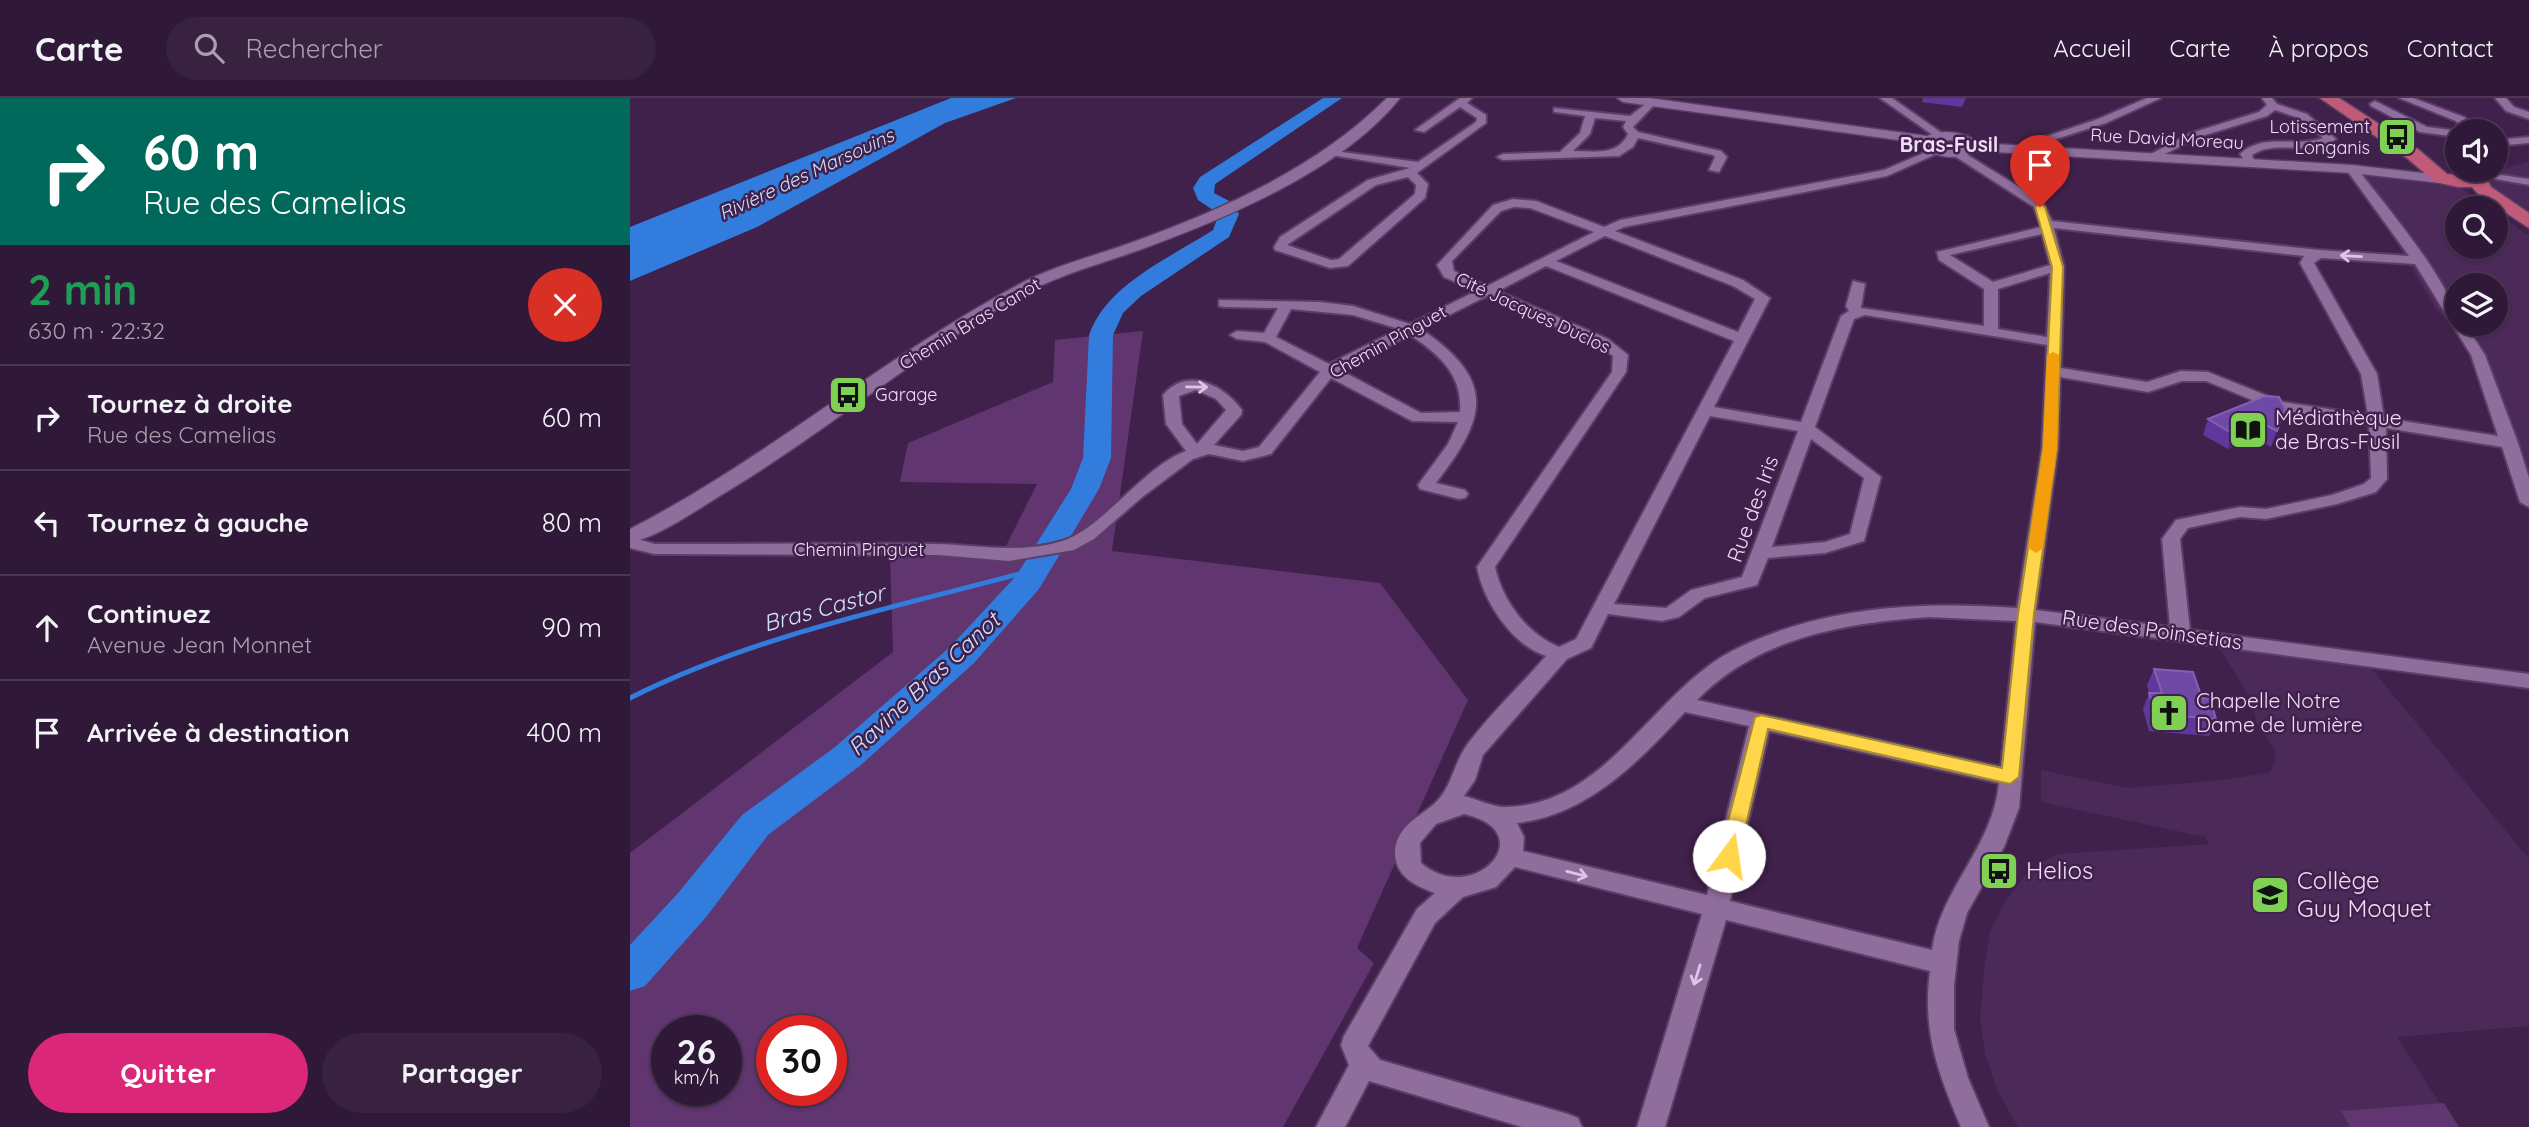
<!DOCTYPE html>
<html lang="fr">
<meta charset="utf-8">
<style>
:root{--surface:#301938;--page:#382240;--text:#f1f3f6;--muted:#a8a0ae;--line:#4b3853;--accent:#db2777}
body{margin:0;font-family:Quicksand,sans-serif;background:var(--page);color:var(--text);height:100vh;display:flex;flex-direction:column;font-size:26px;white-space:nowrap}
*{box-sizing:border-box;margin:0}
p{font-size:23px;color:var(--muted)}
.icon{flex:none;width:38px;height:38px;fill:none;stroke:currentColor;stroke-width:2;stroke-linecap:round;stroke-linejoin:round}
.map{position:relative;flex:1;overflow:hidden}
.drawer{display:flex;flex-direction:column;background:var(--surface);width:630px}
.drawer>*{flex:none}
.banner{background:#00695c;color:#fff;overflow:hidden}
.buttons{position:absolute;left:1815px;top:21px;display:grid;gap:14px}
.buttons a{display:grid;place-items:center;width:63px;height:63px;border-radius:50%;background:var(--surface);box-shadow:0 2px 5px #0004,0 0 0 2px var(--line);font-size:35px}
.speed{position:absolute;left:21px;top:917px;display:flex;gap:14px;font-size:35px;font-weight:700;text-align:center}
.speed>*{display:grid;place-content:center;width:91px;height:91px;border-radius:50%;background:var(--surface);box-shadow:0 2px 5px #0004,0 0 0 2px var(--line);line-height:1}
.speed small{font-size:18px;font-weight:400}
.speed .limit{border:10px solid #d22;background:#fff;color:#111}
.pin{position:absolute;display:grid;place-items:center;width:60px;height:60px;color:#fff;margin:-72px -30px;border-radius:50% 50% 50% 0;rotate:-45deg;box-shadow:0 0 7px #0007}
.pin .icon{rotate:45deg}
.me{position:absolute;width:77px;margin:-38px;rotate:14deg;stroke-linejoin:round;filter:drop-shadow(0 0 5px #0008)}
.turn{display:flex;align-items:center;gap:24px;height:147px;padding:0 28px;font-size:32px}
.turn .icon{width:91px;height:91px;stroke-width:2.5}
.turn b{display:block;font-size:49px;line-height:60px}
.round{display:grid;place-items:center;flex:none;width:74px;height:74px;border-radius:37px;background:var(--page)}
.headline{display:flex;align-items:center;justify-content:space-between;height:119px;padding:0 28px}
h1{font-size:42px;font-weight:700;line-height:52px;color:#1e9e55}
.cta{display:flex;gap:14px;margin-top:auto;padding:14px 28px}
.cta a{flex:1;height:80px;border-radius:42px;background:var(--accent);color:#fff;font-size:28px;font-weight:700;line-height:80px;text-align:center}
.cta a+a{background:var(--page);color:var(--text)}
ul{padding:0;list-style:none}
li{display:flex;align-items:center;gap:21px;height:105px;padding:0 28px;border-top:2px solid var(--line)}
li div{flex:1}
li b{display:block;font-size:26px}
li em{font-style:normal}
header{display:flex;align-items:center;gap:42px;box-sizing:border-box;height:98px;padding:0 35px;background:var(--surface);border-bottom:2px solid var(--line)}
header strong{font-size:33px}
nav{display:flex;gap:38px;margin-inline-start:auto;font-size:24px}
.search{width:490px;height:63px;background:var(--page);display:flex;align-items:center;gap:18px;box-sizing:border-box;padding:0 24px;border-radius:38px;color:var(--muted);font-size:26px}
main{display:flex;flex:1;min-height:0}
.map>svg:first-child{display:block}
</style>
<header>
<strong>Carte</strong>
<div class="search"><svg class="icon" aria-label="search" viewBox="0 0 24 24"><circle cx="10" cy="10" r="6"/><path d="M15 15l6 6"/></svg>Rechercher</div>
<nav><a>Accueil</a><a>Carte</a><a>À propos</a><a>Contact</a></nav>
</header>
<main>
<section class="drawer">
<div class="banner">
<div class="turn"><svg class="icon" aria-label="right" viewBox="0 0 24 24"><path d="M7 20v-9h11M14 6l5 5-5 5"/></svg><div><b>60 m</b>Rue des Camelias</div></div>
</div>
<div class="headline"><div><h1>2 min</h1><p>630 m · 22:32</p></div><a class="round" style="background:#d93025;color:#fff"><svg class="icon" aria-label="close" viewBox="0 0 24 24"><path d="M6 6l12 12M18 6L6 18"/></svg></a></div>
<ul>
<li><svg class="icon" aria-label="right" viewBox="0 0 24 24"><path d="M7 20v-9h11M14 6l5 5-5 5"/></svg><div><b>Tournez à droite</b><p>Rue des Camelias</p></div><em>60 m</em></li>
<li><svg class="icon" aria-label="left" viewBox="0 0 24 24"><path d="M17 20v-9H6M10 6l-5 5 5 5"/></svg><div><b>Tournez à gauche</b></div><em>80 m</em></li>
<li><svg class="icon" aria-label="ahead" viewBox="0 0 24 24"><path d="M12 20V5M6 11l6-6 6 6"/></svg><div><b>Continuez</b><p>Avenue Jean Monnet</p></div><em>90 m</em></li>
<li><svg class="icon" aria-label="arrive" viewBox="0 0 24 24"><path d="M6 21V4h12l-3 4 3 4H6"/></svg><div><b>Arrivée à destination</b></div><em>400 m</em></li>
</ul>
<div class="cta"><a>Quitter</a><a>Partager</a></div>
</section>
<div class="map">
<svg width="1899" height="1029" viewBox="0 0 1899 1029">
<rect width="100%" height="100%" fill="#40214b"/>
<!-- built -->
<path fill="#4b2958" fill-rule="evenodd" d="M 1899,64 L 1899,121 L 1826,76 L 1866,72 Z
M 1806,73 L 1860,110 L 1827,110 L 1827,149 L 1866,149 L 1866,114 L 1899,138 L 1899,416 L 1880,345 L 1848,257 L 1806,211 L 1724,74 ZM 1827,187 L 1866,187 L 1866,226 L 1827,226 Z
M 1589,549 L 1741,570 L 1899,761 L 1899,928 L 1767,939 L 1825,1029 L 1388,1029 L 1368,994 L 1355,956 L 1350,920 L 1355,864 L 1360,834 L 1373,807 L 1399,772 L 1427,756 L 1579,746 L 1575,739 L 1411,704 L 1411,672 L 1497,690 L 1594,682 L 1640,674 L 1645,663 L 1645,651 L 1627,626 L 1621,601 Z"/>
<!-- green -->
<path fill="#603570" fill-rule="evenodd" d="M 513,233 L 482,453 L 750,485 L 838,602 L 727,850 L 744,865 L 653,1029 L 0,1029 L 0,755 L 263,554 L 260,459 L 375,450 L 407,386 L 270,384 L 278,345 L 423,284 L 425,242 ZM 37,933 L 96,933 L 96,992 L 37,992 ZM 142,933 L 201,933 L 201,992 L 142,992 Z
M 1814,1005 L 1829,1029 L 1720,1029 L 1711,1013 Z"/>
<!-- water -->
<path fill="#317cdc" d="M 321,0 L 386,0 L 315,25 L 127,129 L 0,183 L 0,129 Z"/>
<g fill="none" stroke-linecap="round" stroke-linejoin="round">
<!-- stream -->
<path stroke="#317cdc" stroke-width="5" d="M 0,600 C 128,536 267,509 404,472"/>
<!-- river -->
<path fill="#317cdc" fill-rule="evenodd" d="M 693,0 L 712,0 L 585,86 L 584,95 L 599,103 L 609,116 L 599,139 L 511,198 L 493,215 L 483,237 L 481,360 L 469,391 L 409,491 L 344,565 L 231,667 L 138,737 L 77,818 L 15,888 L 0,893 L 0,847 L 49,794 L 112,717 L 205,649 L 320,549 L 386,478 L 441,391 L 453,360 L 459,237 C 477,186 540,160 583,132 L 589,116 L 568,102 L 563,90 L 570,79 Z"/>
<!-- minor casing -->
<g stroke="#5a3e64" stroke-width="4">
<path id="minor" d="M 830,0 L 842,0 L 837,5 L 856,17 L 856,25 L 787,75 L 798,86 L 795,100 L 718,168 L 700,170 L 645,152 L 644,149 L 650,139 L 738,82 L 780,70 L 701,57 L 695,54 L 697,52 L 788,64 L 846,24 L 847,20 L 830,9 L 794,34 L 785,32 ZM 778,79 L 786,87 L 785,96 L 709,161 L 701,162 L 657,147 L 746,87 Z
M 1250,0 L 1262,0 L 1316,38 L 1307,40 Z
M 1517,0 L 1531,0 L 1476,25 L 1386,54 L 1376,52 L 1468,21 Z
M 1632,0 L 1642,0 L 1647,6 L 1677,16 L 1706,41 C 1682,60 1647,40 1622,57 L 1625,67 L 1617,67 L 1610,56 C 1633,34 1666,50 1693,40 L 1669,20 L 1645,12 L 1637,18 L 1569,39 L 1525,61 L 1515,59 L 1561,35 L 1629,14 L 1637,7 Z
M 1769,0 L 1783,0 L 1834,19 L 1840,24 L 1843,33 L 1833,33 L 1826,23 Z
M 1865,0 L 1876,0 L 1884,9 L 1899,14 L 1899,21 L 1876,13 Z
M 1022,1 L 1027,4 L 1003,29 L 1008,34 L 1091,53 L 1097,59 L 1089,74 L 1079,72 L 1085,59 L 1083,57 L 1008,40 L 1003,49 L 989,58 L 873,62 L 867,59 L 873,56 L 930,54 L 950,35 L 955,18 L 924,14 L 924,10 L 1000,18 ZM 965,20 L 996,23 L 993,29 L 998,36 C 988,58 964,53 943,53 L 960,36 Z
M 1745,3 L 1797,29 L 1829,33 L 1827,39 L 1790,34 L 1741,8 L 1740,6 Z
M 1899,39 L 1899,45 L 1866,48 L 1866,42 Z
M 1303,51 L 1313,53 L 1257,78 L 994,129 L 985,133 L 1113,182 L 1140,200 L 1084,309 L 1171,324 L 1211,218 L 1219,213 L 1216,208 L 1223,183 L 1235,186 L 1231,210 L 1354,228 L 1354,191 L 1309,162 L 1307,154 L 1411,129 L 1404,109 L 1323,57 L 1323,53 L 1331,53 L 1412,103 L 1422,123 L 1689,152 L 1779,158 L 1716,71 L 1722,68 L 1726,69 C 1750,101 1827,190 1827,226 L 1835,226 L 1855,257 L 1888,345 L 1899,380 L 1899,409 L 1890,404 L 1872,349 L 1756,330 L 1757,381 L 1746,394 L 1707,406 L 1636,421 L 1610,419 L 1558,430 L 1550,441 L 1560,532 L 1899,576 L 1899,590 L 1405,524 L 1389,710 L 1374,749 L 1337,815 L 1329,843 L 1324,887 L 1324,931 L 1338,980 L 1359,1029 L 1331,1029 C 1308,975 1292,933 1300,873 L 1096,822 L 1035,1029 L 1007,1029 L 1072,816 L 885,769 L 866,789 L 833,799 L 805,825 L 738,948 L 750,962 L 938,1016 L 948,1020 L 952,1029 L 892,1029 L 739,983 L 715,1029 L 686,1029 L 719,967 L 711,947 L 714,938 L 787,811 L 805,795 C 786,788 766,779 765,756 C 765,730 786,721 803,707 C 822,691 823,666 837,647 C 860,616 890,588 916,558 C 882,547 853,503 847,469 L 982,274 L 983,258 L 968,247 L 857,198 L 791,231 C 867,283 857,319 806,385 L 835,392 L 838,396 L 835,400 L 829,401 L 790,391 L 788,387 L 818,346 L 828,324 L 782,323 L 701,280 L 641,356 L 613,363 L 579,356 L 563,361 L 511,400 L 464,441 L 444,452 L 379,463 L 309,457 L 24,456 L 0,450 L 0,439 L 25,446 C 119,446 212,445 306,446 C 348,447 391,456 432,443 C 471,432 514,368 556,353 L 536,326 L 533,297 C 557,268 594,287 612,312 L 611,317 L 584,347 L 613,353 L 629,349 L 690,274 L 635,244 L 607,241 L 600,237 L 607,233 L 634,235 L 648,210 L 594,209 L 589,208 L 589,202 L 690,204 L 723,208 L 780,226 L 846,193 L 814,179 L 807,167 L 863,107 L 883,101 L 906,103 L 974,129 L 990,122 L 1254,72 ZM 884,109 L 900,110 L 964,134 L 857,188 L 824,173 L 822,163 L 871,113 ZM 1424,130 L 1674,158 L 1670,165 L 1731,276 L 1738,317 L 1653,304 L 1578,274 L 1551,273 L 1517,284 L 1431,270 L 1434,169 ZM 1412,136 L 1420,167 L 1363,184 L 1320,157 ZM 975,138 L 1103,188 L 1125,201 L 1108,234 L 926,163 ZM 1691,160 L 1785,166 L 1841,257 L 1868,338 L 1754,320 L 1747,276 L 1684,165 ZM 916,168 L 1104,243 L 946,541 L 929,549 C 897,536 872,502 865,469 L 996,274 L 998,257 L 978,241 L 868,193 ZM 1420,175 L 1417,239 L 1368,231 L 1368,191 ZM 661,211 L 723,217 L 769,231 L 699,266 L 646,239 ZM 1235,217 L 1417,247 L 1412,350 L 1387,510 C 1291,503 1190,508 1102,553 C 1022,595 976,708 875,709 C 863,709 846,701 834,698 L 845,682 L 853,657 L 937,561 L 961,550 L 978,516 L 1032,523 L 1049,519 L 1075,500 L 1127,487 L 1138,460 L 1195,455 L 1234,443 L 1251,379 L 1185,329 L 1224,221 ZM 780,237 C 809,256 833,277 830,314 L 791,315 L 710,272 ZM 1430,279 L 1518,294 L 1552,283 L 1576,283 L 1644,311 L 1739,327 L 1741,380 L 1734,386 L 1702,397 L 1636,411 L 1610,409 L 1546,422 L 1532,441 L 1540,529 L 1406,512 L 1428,350 ZM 566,292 L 586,301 L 596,312 L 567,346 L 552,326 L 549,298 ZM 1080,318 L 1168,333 L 1112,479 L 1061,492 L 1036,510 L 984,506 ZM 1181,341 L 1234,380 L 1220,436 L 1195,444 L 1142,449 ZM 1299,519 L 1386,523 L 1371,669 L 1067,602 C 1128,539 1216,525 1299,519 ZM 1055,614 L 1119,628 L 1077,797 L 893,753 L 894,739 L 887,725 C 958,717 1009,663 1055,614 ZM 1139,633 L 1369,685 C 1363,749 1310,791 1302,852 L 1100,803 ZM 834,716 C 914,734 843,810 791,765 L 790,745 L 806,726 Z
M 1837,72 L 1899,81 L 1899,87 L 1837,76 Z"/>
</g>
<!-- tertiary casing -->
<g stroke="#5a3e64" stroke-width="3">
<path id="tertiary" d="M 757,0 L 770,0 C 713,72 596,120 512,151 C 474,165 434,175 398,194 C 291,252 198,333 93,396 C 65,413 32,437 0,445 L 0,431 C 136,361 252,260 386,188 C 422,168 462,159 500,145 C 592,112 688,69 757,0 Z
M 987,0 L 1019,0 L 1297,38 C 1312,31 1335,33 1348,45 L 1722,67 L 1819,78 L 1826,82 L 1819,86 L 1722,75 L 1347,53 C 1328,63 1304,61 1290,45 L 993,4 ZM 1321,42 L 1336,49 L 1319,52 L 1304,45 Z"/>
</g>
<!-- primary casing -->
<g stroke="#5a3e64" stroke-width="3">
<path id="primary" d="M 1690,0 L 1709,0 L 1789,52 L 1817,76 L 1834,78 L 1826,72 L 1827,71 L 1854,75 L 1861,89 L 1899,115 L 1899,130 L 1849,97 L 1842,89 L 1828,89 L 1805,84 L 1777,60 Z"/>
</g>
<!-- minor -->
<use href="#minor" fill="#8f6d9c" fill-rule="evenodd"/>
<!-- tertiary -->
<use href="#tertiary" fill="#8f6d9c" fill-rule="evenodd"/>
<!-- primary -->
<use href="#primary" fill="#bf5b79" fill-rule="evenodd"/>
</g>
<!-- wall -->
<path fill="#60379c" d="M 1293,0 L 1336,0 L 1332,9 L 1292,4 Z
M 1649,299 L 1647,333 L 1641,349 L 1626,341 L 1598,351 L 1573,337 L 1578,321 Z
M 1524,571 L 1572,600 L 1586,621 L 1579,638 L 1519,633 L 1513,611 L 1519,595 L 1517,587 Z"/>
<!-- shaded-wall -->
<path fill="#4d2777" d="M 1632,325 L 1626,341 L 1598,351 L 1603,336 Z"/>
<!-- building -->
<path fill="#6f49a6" stroke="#8360b2" stroke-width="2" d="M 1635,298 L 1649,299 L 1655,311 L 1647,333 L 1632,325 L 1603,336 L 1578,321 Z
M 1524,571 L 1563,574 L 1572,600 L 1580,601 L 1586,621 L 1526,616 L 1519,595 L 1532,595 Z"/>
<!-- one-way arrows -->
<defs><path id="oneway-shaft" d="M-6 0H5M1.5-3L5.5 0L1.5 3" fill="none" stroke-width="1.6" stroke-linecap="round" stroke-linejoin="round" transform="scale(1.75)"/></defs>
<g stroke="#dcc6e5">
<use href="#oneway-shaft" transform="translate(1721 158) rotate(-177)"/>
<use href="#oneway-shaft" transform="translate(567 289) rotate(1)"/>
<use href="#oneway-shaft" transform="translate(947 776) rotate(14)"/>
<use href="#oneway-shaft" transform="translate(1067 877) rotate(107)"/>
</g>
<!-- route -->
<path fill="#ffd54a" stroke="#a68a30" stroke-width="2" d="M 1410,106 L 1415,109 L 1433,169 L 1427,350 L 1404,516 L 1389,679 L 1380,686 L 1138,631 L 1109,758 L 1106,763 L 1092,763 L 1089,758 L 1125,619 L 1131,617 L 1372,670 L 1388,516 L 1413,350 L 1422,169 L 1405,109 Z"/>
<!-- slow -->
<path fill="#f59e0b" d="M 1423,254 L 1429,257 L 1427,350 L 1413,450 L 1406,455 L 1398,450 L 1413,350 L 1417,257 Z"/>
<!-- icons -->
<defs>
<g id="bus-square" transform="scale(2.0125)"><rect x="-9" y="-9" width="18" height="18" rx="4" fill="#7ed153" stroke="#40214b"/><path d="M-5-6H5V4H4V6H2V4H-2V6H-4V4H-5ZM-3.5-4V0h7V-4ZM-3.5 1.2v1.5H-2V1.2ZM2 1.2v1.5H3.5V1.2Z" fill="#111"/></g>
<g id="library-square" transform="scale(2.0125)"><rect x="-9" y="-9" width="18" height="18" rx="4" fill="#7ed153" stroke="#40214b"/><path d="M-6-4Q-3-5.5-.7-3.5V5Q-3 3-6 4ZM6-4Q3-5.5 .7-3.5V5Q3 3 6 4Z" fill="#111"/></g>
<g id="church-square" transform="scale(2.0125)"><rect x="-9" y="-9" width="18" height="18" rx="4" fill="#7ed153" stroke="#40214b"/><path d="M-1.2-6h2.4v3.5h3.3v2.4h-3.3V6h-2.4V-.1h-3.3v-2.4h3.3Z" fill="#111"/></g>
<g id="school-square" transform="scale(2.0125)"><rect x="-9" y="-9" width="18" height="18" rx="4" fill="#7ed153" stroke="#40214b"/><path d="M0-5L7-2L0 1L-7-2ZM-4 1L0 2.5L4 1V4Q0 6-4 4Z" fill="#111"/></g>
</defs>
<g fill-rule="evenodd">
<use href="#bus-square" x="1767" y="39"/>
<use href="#bus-square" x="218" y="297"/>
<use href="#library-square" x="1618" y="332"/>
<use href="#church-square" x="1539" y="615"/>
<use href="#bus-square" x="1369" y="773"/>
<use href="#school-square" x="1640" y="797"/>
</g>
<g text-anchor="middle" stroke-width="5" stroke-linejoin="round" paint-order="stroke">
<!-- far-poi labels -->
<g font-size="18" fill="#efdcf7" stroke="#40214b" text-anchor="end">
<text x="1740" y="35">Lotissement<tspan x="1740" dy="21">Longanis</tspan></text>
<text x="245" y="303" text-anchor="start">Garage</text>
</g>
<!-- far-street labels -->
<g font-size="18" fill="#efdcf7" stroke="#40214b">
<text transform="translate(1537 41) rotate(3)" y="6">Rue David Moreau</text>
<text transform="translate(903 215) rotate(25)" y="6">Cité Jacques Duclos</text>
<text transform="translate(340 226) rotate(-31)" y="6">Chemin Bras Canot</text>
<text transform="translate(758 244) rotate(-29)" y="6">Chemin Pinguet</text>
<text x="229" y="458">Chemin Pinguet</text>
</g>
<!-- far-water labels -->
<g font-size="19" font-style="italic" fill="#cfe1f9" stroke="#40214b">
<text transform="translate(176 76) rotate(-25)" y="7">Rivière des Marsouins</text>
</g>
<!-- far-quarter labels -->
<g font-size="21" font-weight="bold" fill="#efdcf7" stroke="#40214b">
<text x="1319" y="54">Bras-Fusil</text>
</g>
<!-- poi labels -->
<g font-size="21" fill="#efdcf7" stroke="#40214b" text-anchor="start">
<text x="1645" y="327">Médiathèque<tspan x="1645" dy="24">de Bras-Fusil</tspan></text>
<text x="1566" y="610">Chapelle Notre<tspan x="1566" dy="24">Dame de lumière</tspan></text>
</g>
<!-- street labels -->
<g font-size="21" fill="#efdcf7" stroke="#40214b">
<text transform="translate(1123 411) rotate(-70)" y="7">Rue des Iris</text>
<text transform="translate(1522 532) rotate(8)" y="7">Rue des Poinsetias</text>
</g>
<!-- water labels -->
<g font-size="23" font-style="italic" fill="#cfe1f9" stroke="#40214b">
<text transform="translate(194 510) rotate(-15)" y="8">Bras Castor</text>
<text transform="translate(294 586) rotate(-43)" y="8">Ravine Bras Canot</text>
</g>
<!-- near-poi labels -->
<g font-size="24" fill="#efdcf7" stroke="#40214b" text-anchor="start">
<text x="1396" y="781">Helios</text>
<text x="1667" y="791">Collège<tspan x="1667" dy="28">Guy Moquet</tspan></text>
</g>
</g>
</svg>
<div class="buttons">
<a><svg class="icon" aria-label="sound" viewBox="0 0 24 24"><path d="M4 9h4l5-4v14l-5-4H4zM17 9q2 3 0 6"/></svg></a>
<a><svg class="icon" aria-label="search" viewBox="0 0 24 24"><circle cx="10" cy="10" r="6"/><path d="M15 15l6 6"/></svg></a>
<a><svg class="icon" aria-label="layers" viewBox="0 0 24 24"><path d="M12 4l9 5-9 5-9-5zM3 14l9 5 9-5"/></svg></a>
</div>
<div class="speed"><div>26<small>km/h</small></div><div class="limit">30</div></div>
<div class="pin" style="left:1410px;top:109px;background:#d93025"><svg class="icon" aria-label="arrive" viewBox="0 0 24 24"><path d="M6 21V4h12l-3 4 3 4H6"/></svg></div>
<svg class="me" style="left:1099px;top:758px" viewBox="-20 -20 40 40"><circle r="19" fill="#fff"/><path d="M0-13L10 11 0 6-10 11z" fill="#ffd54a"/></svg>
</div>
</main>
